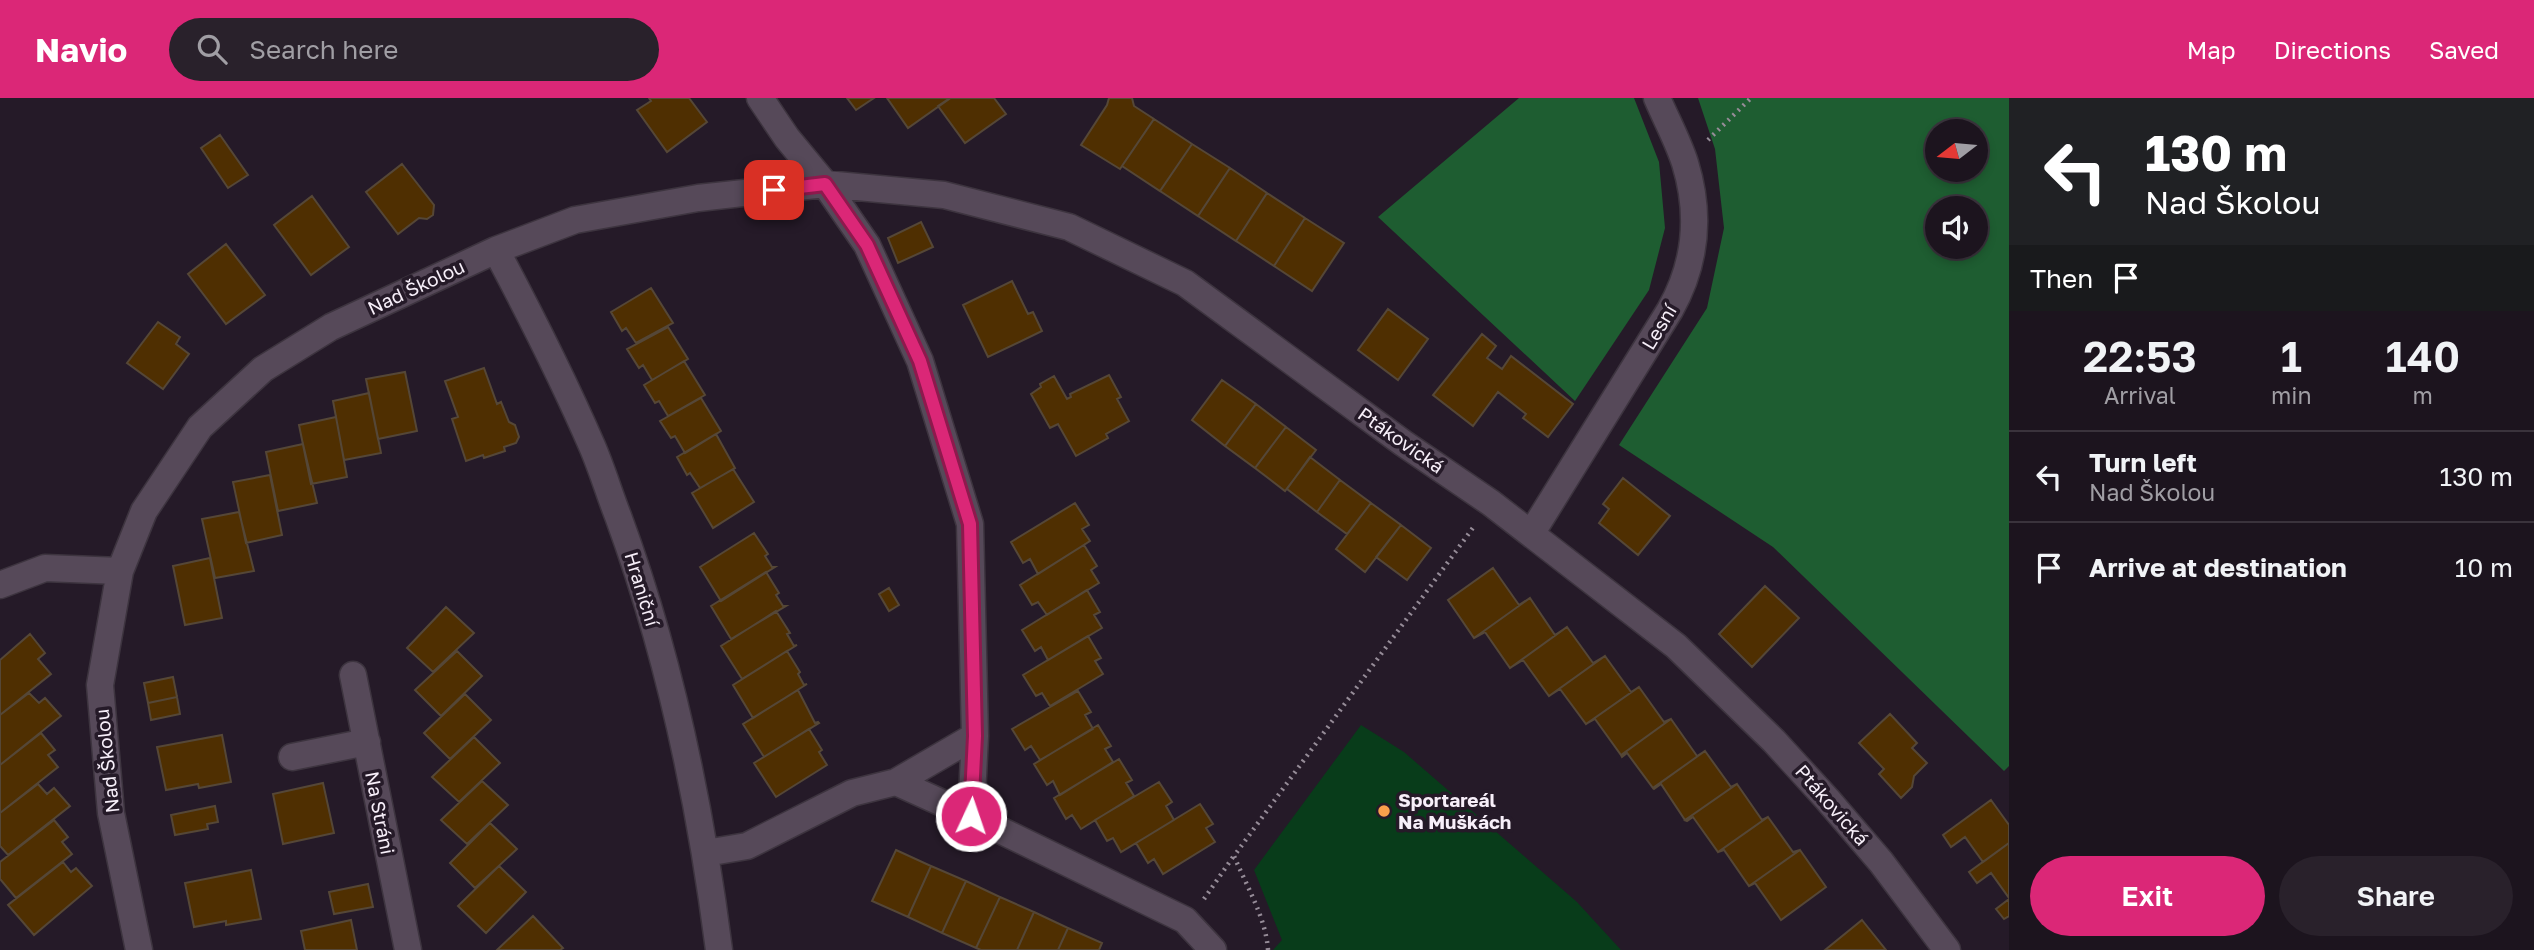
<!DOCTYPE html>
<meta charset="utf-8">
<style>
:root{--surface:#1c141e;--page:#29212b;--text:#f1f3f6;--muted:#a09ea4;--line:#3a333c;--accent:#db2777}
body{margin:0;font-family:"Golos Text",sans-serif;background:var(--page);color:var(--text);height:100vh;display:flex;flex-direction:column;font-size:26px;white-space:nowrap}
*{box-sizing:border-box;margin:0}
p{font-size:23px;color:var(--muted)}
.icon{flex:none;width:38px;height:38px;fill:none;stroke:currentColor;stroke-width:2;stroke-linecap:round;stroke-linejoin:round}
.map{position:relative;flex:1;overflow:hidden}
.sheet{display:flex;flex-direction:column;background:var(--surface);width:525px}
.sheet>*{flex:none}
.top-card{background:#202124;color:#fff;overflow:hidden}
.needle{width:46px;rotate:254deg}
.tools{position:absolute;left:1925px;top:21px;display:grid;gap:14px}
.tools a{display:grid;place-items:center;width:63px;height:63px;border-radius:50%;background:var(--surface);box-shadow:0 4px 10px #0003,0 0 0 2px var(--line);font-size:35px}
.pin{position:absolute;display:grid;place-items:center;width:60px;height:60px;color:#fff;margin:-30px;border-radius:14px;box-shadow:0 4px 10px #0006}
.me{position:absolute;width:77px;margin:-38px;rotate:3deg;stroke-linejoin:round;filter:drop-shadow(0 0 5px #0008)}
.turn{display:flex;align-items:center;gap:24px;height:147px;padding:0 21px;font-size:32px}
.turn .icon{width:91px;height:91px;stroke-width:2.5}
.turn b{display:block;font-size:49px;line-height:60px}
.then{display:flex;align-items:center;height:66px;padding:0 21px;background:#0003;gap:14px;font-size:26px}
.eta{display:flex;justify-content:space-evenly;align-items:center;height:119px;text-align:center}
.eta b{font-size:42px;font-weight:600;line-height:49px}
.action{display:flex;gap:14px;margin-top:auto;padding:14px 21px}
.action a{flex:1;height:80px;border-radius:42px;background:var(--accent);color:#fff;font-size:28px;font-weight:600;line-height:80px;text-align:center}
.action a+a{background:var(--page);color:var(--text)}
ul{padding:0;list-style:none}
li{display:flex;align-items:center;gap:21px;height:91px;padding:0 21px;border-top:2px solid var(--line)}
li div{flex:1}
li b{display:block;font-size:26px}
li em{font-style:normal}
header{display:flex;align-items:center;gap:42px;box-sizing:border-box;height:98px;padding:0 35px;background:var(--accent);color:#fff}
header strong{font-size:33px}
nav{display:flex;gap:38px;margin-inline-start:auto;font-size:24px}
.search{width:490px;height:63px;background:var(--page);display:flex;align-items:center;gap:18px;box-sizing:border-box;padding:0 24px;border-radius:38px;color:var(--muted);font-size:26px}
main{display:flex;flex:1;min-height:0}
.map>svg:first-child{display:block}
</style>
<header>
<strong>Navio</strong>
<div class="search"><svg class="icon" aria-label="search" viewBox="0 0 24 24"><circle cx="10" cy="10" r="6"/><path d="M15 15l6 6"/></svg>Search here</div>
<nav><a>Map</a><a>Directions</a><a>Saved</a></nav>
</header>
<main>
<div class="map">
<svg width="2009" height="852" viewBox="0 0 2009 852">
<rect width="100%" height="100%" fill="#251a28"/>
<!-- green -->
<path fill="#083c1a" d="M 1361,627 L 1404,654 L 1577,804 L 1621,852 L 1273,852 L 1282,842 L 1254,772 Z"/>
<!-- forest -->
<path fill="#1e5d31" fill-rule="evenodd" d="M 1519,0 L 1634,0 L 1659,64 L 1665,130 L 1649,192 L 1575,303 L 1378,119 Z
M 1698,0 L 2009,0 L 2009,668 L 2004,673 L 1773,449 L 1619,347 L 1707,210 L 1724,130 L 1715,51 ZM 1937,33 L 1976,33 L 1976,72 L 1937,72 ZM 1937,110 L 1976,110 L 1976,149 L 1937,149 Z"/>
<!-- building -->
<path fill="#4f2f01" stroke="#554737" stroke-width="2" d="M 649,0 L 689,0 L 707,24 L 667,54 L 637,12 L 651,3 Z
M 847,0 L 874,0 L 856,12 Z
M 887,0 L 948,0 L 949,1 L 908,30 Z
M 950,0 L 994,0 L 1006,16 L 965,45 L 938,8 Z
M 1109,0 L 1132,0 L 1134,8 L 1154,21 L 1120,71 L 1081,47 L 1107,7 Z
M 1154,21 L 1192,46 L 1160,93 L 1122,68 Z
M 220,37 L 248,77 L 228,90 L 201,50 Z
M 1192,46 L 1230,70 L 1198,118 L 1160,93 Z
M 402,66 L 434,107 L 433,117 L 427,121 L 419,120 L 398,136 L 366,94 Z
M 1230,70 L 1267,95 L 1236,143 L 1198,118 Z
M 1267,95 L 1305,120 L 1274,168 L 1236,143 Z
M 312,98 L 349,149 L 311,177 L 274,127 Z
M 1305,120 L 1344,145 L 1312,193 L 1274,168 Z
M 921,124 L 933,149 L 898,165 L 888,140 Z
M 226,146 L 265,197 L 226,226 L 188,176 Z
M 1012,183 L 1028,216 L 1033,214 L 1042,233 L 988,259 L 963,207 Z
M 651,190 L 673,225 L 636,245 L 626,230 L 622,233 L 611,214 Z
M 1388,211 L 1428,241 L 1398,282 L 1358,252 Z
M 158,224 L 180,239 L 176,246 L 189,256 L 163,291 L 127,265 Z
M 668,229 L 688,261 L 652,282 L 643,267 L 639,270 L 627,251 Z
M 1482,236 L 1496,248 L 1487,260 L 1502,271 L 1511,258 L 1573,306 L 1548,339 L 1523,320 L 1526,316 L 1498,294 L 1473,328 L 1433,297 Z
M 684,263 L 705,297 L 668,318 L 659,303 L 655,305 L 644,287 Z
M 484,270 L 497,306 L 501,304 L 509,324 L 515,327 L 519,339 L 516,345 L 504,349 L 505,353 L 484,360 L 483,357 L 466,363 L 452,321 L 458,319 L 445,283 Z
M 405,274 L 417,333 L 378,341 L 366,281 Z
M 1109,277 L 1121,299 L 1117,301 L 1129,323 L 1106,336 L 1108,340 L 1076,358 L 1058,326 L 1050,330 L 1031,296 L 1041,289 L 1040,286 L 1054,278 L 1067,301 L 1071,299 L 1070,296 Z
M 1222,282 L 1256,306 L 1225,348 L 1192,322 Z
M 369,295 L 381,355 L 344,362 L 333,303 Z
M 701,300 L 721,333 L 685,355 L 675,338 L 671,340 L 660,323 Z
M 1256,306 L 1286,329 L 1255,370 L 1225,348 Z
M 336,319 L 347,379 L 311,386 L 299,327 Z
M 1286,329 L 1316,352 L 1285,393 L 1255,370 Z
M 716,336 L 735,370 L 700,390 L 690,375 L 687,377 L 677,359 Z
M 303,346 L 317,405 L 278,413 L 266,354 Z
M 1310,359 L 1340,382 L 1317,414 L 1287,391 Z
M 733,371 L 754,404 L 713,430 L 692,395 Z
M 270,377 L 282,437 L 246,445 L 233,384 Z
M 1623,380 L 1670,418 L 1638,457 L 1599,425 L 1609,411 L 1603,406 Z
M 1340,382 L 1371,405 L 1347,436 L 1317,414 Z
M 1075,405 L 1089,427 L 1082,431 L 1090,443 L 1038,476 L 1030,461 L 1023,465 L 1011,444 Z
M 1371,405 L 1401,427 L 1365,474 L 1336,451 Z
M 239,414 L 254,473 L 215,480 L 202,421 Z
M 1401,427 L 1431,450 L 1407,482 L 1376,459 Z
M 754,435 L 768,456 L 765,458 L 772,469 L 775,469 L 721,503 L 700,469 Z
M 1084,447 L 1097,468 L 1091,472 L 1099,485 L 1047,517 L 1038,504 L 1032,507 L 1020,487 Z
M 210,460 L 222,520 L 185,527 L 173,468 Z
M 1493,470 L 1519,507 L 1530,500 L 1474,540 L 1448,502 Z
M 766,474 L 779,495 L 776,497 L 783,508 L 786,508 L 731,541 L 711,508 Z
M 1765,488 L 1799,520 L 1752,569 L 1719,536 Z
M 889,490 L 899,507 L 889,513 L 879,496 Z
M 1087,492 L 1100,514 L 1094,517 L 1102,530 L 1048,562 L 1041,549 L 1035,553 L 1022,532 Z
M 1530,500 L 1555,537 L 1567,529 L 1510,570 L 1485,534 L 1474,540 Z
M 446,509 L 474,535 L 433,574 L 407,550 Z
M 776,513 L 790,535 L 787,536 L 794,548 L 797,547 L 742,581 L 721,548 Z
M 1567,529 L 1593,565 L 1605,558 L 1549,598 L 1523,562 L 1510,570 Z
M 30,536 L 45,555 L 38,561 L 51,576 L 0,617 L 0,562 Z
M 1088,538 L 1101,560 L 1095,563 L 1103,576 L 1050,608 L 1042,595 L 1036,598 L 1023,577 Z
M 457,553 L 482,578 L 441,618 L 415,592 Z
M 787,553 L 800,574 L 798,576 L 804,587 L 807,586 L 753,620 L 733,587 Z
M 1605,558 L 1631,594 L 1639,589 L 1586,626 L 1560,591 L 1549,598 Z
M 173,579 L 177,599 L 148,605 L 144,585 Z
M 1639,589 L 1664,624 L 1671,621 L 1621,657 L 1595,621 L 1586,626 Z
M 798,592 L 815,625 L 818,624 L 819,625 L 764,659 L 743,626 Z
M 1078,593 L 1091,614 L 1085,617 L 1093,631 L 1040,662 L 1031,648 L 1025,652 L 1012,631 Z
M 29,595 L 39,605 L 45,600 L 61,618 L 0,667 L 0,617 Z
M 465,596 L 491,622 L 450,661 L 424,635 Z
M 177,599 L 180,616 L 151,622 L 148,605 Z
M 1890,616 L 1917,645 L 1912,650 L 1927,665 L 1914,678 L 1912,689 L 1901,700 L 1879,676 L 1884,671 L 1859,645 Z
M 1671,621 L 1697,658 L 1705,653 L 1653,690 L 1627,655 L 1622,659 L 1621,657 Z
M 1098,627 L 1111,648 L 1105,651 L 1113,664 L 1060,697 L 1053,683 L 1047,687 L 1034,666 Z
M 809,631 L 822,652 L 819,654 L 827,667 L 776,699 L 754,665 Z
M 41,635 L 55,652 L 48,657 L 58,669 L 0,715 L 0,667 Z
M 222,637 L 231,684 L 199,690 L 198,686 L 166,692 L 157,649 Z
M 474,639 L 500,665 L 459,704 L 432,679 Z
M 1705,653 L 1731,689 L 1737,686 L 1685,722 L 1661,686 L 1654,691 L 1653,690 Z
M 1119,661 L 1132,682 L 1126,685 L 1134,698 L 1081,731 L 1072,717 L 1066,721 L 1054,700 Z
M 482,683 L 508,707 L 467,746 L 441,722 Z
M 1159,684 L 1172,704 L 1166,708 L 1174,722 L 1121,754 L 1113,740 L 1107,743 L 1095,722 Z
M 323,685 L 334,735 L 283,746 L 273,696 Z
M 38,686 L 47,696 L 54,690 L 70,708 L 8,757 L 0,748 L 0,715 Z
M 1737,686 L 1762,722 L 1768,719 L 1718,754 L 1693,719 L 1687,723 L 1685,722 Z
M 1991,702 L 2009,727 L 2009,745 L 1983,764 L 1965,739 L 1951,749 L 1943,737 Z
M 1200,706 L 1213,726 L 1206,730 L 1215,744 L 1163,776 L 1154,761 L 1148,765 L 1136,745 Z
M 215,708 L 218,724 L 207,726 L 208,731 L 175,737 L 171,717 Z
M 1768,719 L 1793,754 L 1800,752 L 1749,788 L 1724,752 L 1718,754 Z
M 54,722 L 68,739 L 62,744 L 72,756 L 16,800 L 0,781 L 0,764 Z
M 490,725 L 517,751 L 475,790 L 450,765 Z
M 2009,745 L 2009,800 L 1991,775 L 1977,785 L 1969,774 Z
M 896,752 L 931,768 L 908,819 L 872,803 Z
M 1800,752 L 1826,789 L 1781,822 L 1755,785 L 1749,788 Z
M 63,764 L 71,774 L 76,770 L 92,788 L 34,837 L 8,807 Z
M 499,768 L 526,794 L 486,835 L 458,808 Z
M 931,768 L 966,783 L 942,835 L 908,819 Z
M 251,772 L 261,821 L 226,827 L 226,823 L 194,829 L 185,785 Z
M 966,783 L 1000,799 L 976,850 L 942,835 Z
M 368,786 L 373,809 L 334,816 L 329,794 Z
M 1000,799 L 1034,814 L 1017,852 L 981,852 L 976,850 Z
M 2009,801 L 2009,818 L 2004,821 L 1996,811 Z
M 1034,814 L 1068,830 L 1058,852 L 1017,852 Z
M 533,818 L 563,850 L 560,852 L 497,852 Z
M 351,822 L 357,852 L 305,852 L 301,833 Z
M 1862,822 L 1886,852 L 1825,852 Z
M 1068,830 L 1102,845 L 1099,852 L 1058,852 Z"/>
<g fill="none" stroke-linecap="round" stroke-linejoin="round">
<!-- street casing -->
<g stroke="#3d343f" stroke-width="29">
<path id="street" d="M 760,0 L 787,40 L 825,86 L 944,97 L 1069,129 L 1185,185 L 1403,345 L 1491,405 L 1676,548 L 1774,643 L 1827,701 L 1881,764 L 1947,852
M 496,152 C 530,216 563,281 592,348 C 602,371 609,395 618,418 C 670,559 700,703 719,852
M 1531,436 L 1670,212 C 1696,166 1701,117 1685,65 C 1678,43 1666,21 1657,0
M 0,487 L 45,470 L 120,473
M 353,577 L 408,852
M 292,659 L 367,644
M 896,684 L 971,718 L 1185,822 L 1213,852
M 706,755 L 747,748 L 852,695 L 896,684 L 975,638
M 139,852 L 111,715 L 100,587 L 120,473 L 144,413 L 200,329 L 263,271 L 331,229 L 496,152 L 575,122 L 698,100 L 825,86 L 867,147 L 920,263 L 970,426 L 975,638 L 971,718"/>
</g>
<!-- path -->
<path stroke="#968c98" stroke-width="4.5" stroke-dasharray="2 5" stroke-linecap="butt" d="M 1708,42 L 1751,0
M 1204,801 L 1233,759
M 1268,852 C 1266,820 1246,787 1234,758 L 1475,427"/>
<!-- street -->
<use href="#street" stroke="#564959" stroke-width="26"/>
</g>
<g fill="none" stroke-linecap="round" stroke-linejoin="round">
<!-- route casing -->
<g stroke="#8e194d" stroke-width="18">
<path id="route" d="M 774,92 L 825,86 L 867,147 L 920,263 L 970,426 L 975,638 L 971,718"/>
</g>
<!-- route -->
<use href="#route" stroke="#db2777" stroke-width="12"/>
</g>
<!-- markers -->
<circle fill="#f9a04c" stroke="#251a28" stroke-width="2.5" cx="1384" cy="713" r="7"/>
<g text-anchor="middle" stroke-width="7" stroke-linejoin="round" paint-order="stroke">
<!-- street labels -->
<g font-size="19" fill="#f7eff9" stroke="#251a28">
<text transform="translate(416 189) rotate(-25)" y="7">Nad Školou</text>
<text transform="translate(1659 229) rotate(-59)" y="7">Lesní</text>
<text transform="translate(1401 342) rotate(35)" y="7">Ptákovická</text>
<text transform="translate(642 491) rotate(73)" y="7">Hraniční</text>
<text transform="translate(107 663) rotate(-96)" y="7">Nad Školou</text>
<text transform="translate(1832 707) rotate(49)" y="7">Ptákovická</text>
<text transform="translate(380 715) rotate(79)" y="7">Na Stráni</text>
</g>
<!-- poi labels -->
<g font-size="19" font-weight="bold" fill="#f7eff9" stroke="#251a28" text-anchor="start">
<text x="1398" y="709">Sportareál<tspan x="1398" dy="22">Na Muškách</tspan></text>
</g>
</g>
</svg>
<div class="tools">
<a><svg class="needle" viewBox="-14 -14 28 28"><path d="M0-13l5 13h-10z" fill="#e53935"/><path d="M0 13l5-13h-10z" fill="#a09ea4"/></svg></a>
<a><svg class="icon" aria-label="sound" viewBox="0 0 24 24"><path d="M4 9h4l5-4v14l-5-4H4zM17 9q2 3 0 6"/></svg></a>
</div>
<div class="pin" style="left:774px;top:92px;background:#d93025"><svg class="icon" aria-label="arrive" viewBox="0 0 24 24"><path d="M6 21V4h12l-3 4 3 4H6"/></svg></div>
<svg class="me" style="left:971px;top:718px" viewBox="-20 -20 40 40"><circle r="17" fill="#db2777" stroke="#fff" stroke-width="3"/><path d="M0-11L8 9 0 5-8 9z" fill="#fff"/></svg>
</div>
<section class="sheet">
<div class="top-card">
<div class="turn"><svg class="icon" aria-label="left" viewBox="0 0 24 24"><path d="M17 20v-9H6M10 6l-5 5 5 5"/></svg><div><b>130 m</b>Nad Školou</div></div>
<div class="then">Then<svg class="icon" aria-label="arrive" viewBox="0 0 24 24"><path d="M6 21V4h12l-3 4 3 4H6"/></svg></div>
</div>
<div class="eta">
<div><b>22:53</b><p>Arrival</p></div>
<div><b>1</b><p>min</p></div>
<div><b>140</b><p>m</p></div>
</div>
<ul>
<li><svg class="icon" aria-label="left" viewBox="0 0 24 24"><path d="M17 20v-9H6M10 6l-5 5 5 5"/></svg><div><b>Turn left</b><p>Nad Školou</p></div><em>130 m</em></li>
<li><svg class="icon" aria-label="arrive" viewBox="0 0 24 24"><path d="M6 21V4h12l-3 4 3 4H6"/></svg><div><b>Arrive at destination</b></div><em>10 m</em></li>
</ul>
<div class="action"><a>Exit</a><a>Share</a></div>
</section>
</main>
